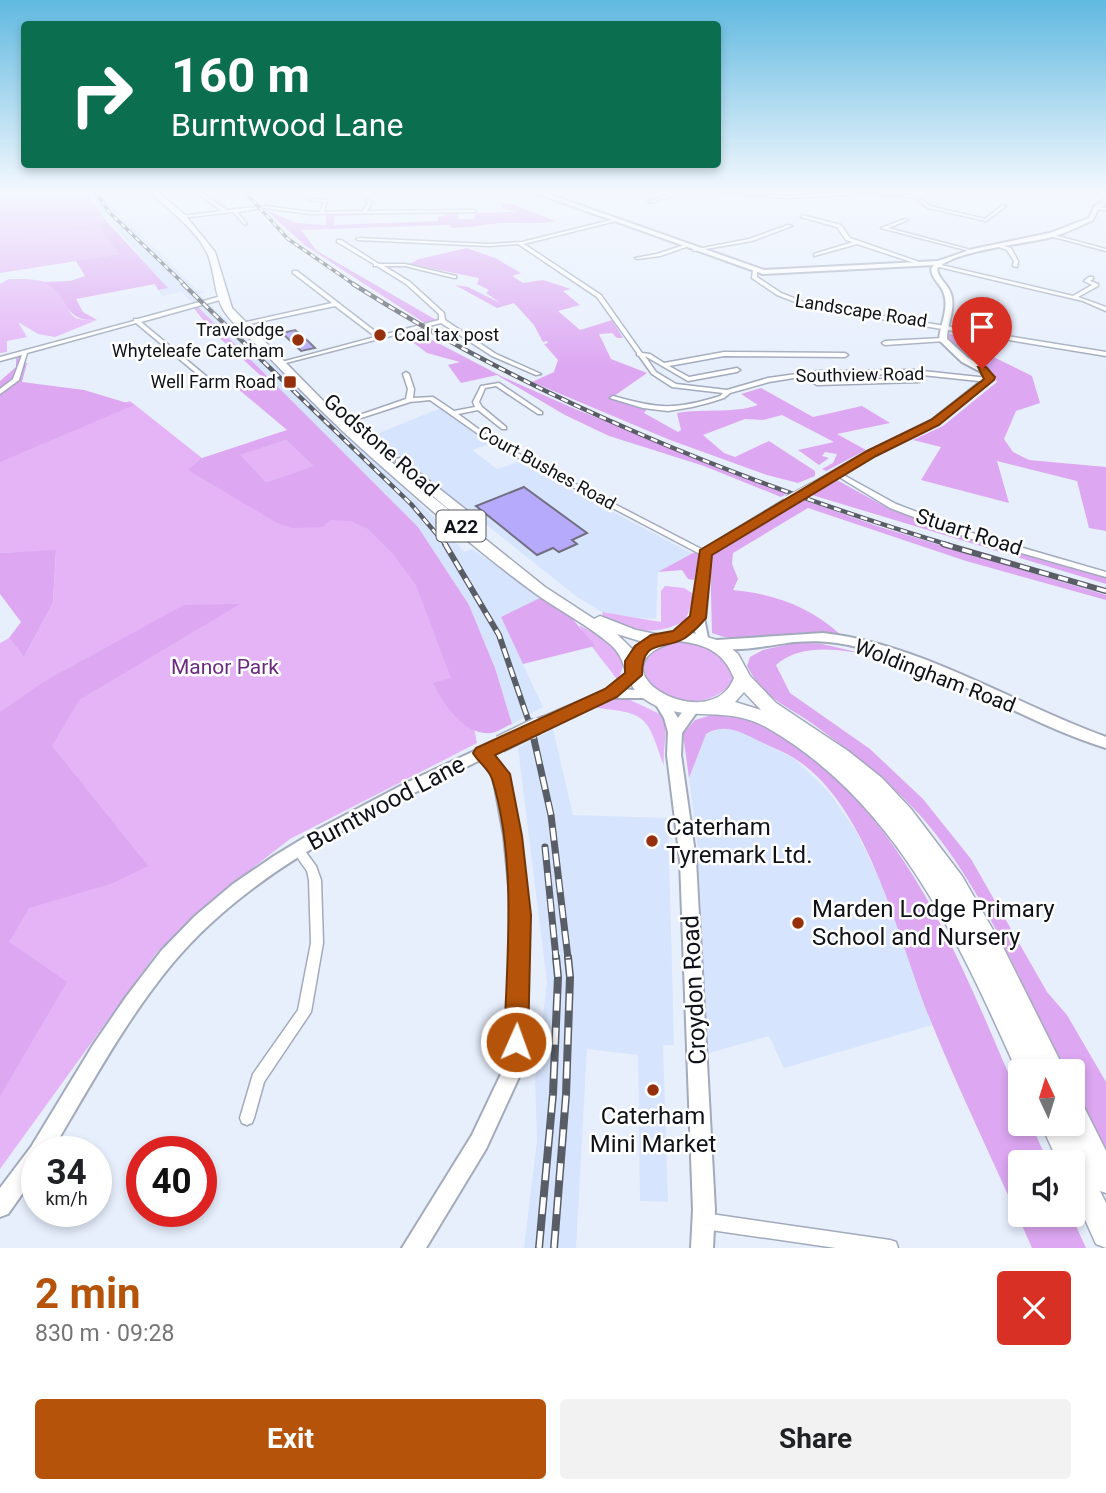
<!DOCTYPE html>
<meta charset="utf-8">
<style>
:root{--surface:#fff;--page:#f2f2f2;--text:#202124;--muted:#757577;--accent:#b45309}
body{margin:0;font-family:Roboto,sans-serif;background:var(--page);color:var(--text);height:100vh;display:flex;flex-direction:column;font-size:26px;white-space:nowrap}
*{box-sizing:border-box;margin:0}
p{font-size:23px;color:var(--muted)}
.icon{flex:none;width:38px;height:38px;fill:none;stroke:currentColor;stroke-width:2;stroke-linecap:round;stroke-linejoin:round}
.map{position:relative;height:1248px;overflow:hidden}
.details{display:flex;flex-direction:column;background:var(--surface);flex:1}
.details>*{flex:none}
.guide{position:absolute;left:21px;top:21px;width:700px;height:147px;border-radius:7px;box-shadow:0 4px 10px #0003;background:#0b6e4f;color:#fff;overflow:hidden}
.needle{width:46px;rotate:356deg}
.tools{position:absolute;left:1008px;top:1059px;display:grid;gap:14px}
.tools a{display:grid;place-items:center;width:77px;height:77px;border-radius:7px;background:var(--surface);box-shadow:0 4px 10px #0003;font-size:35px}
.speed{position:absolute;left:21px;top:1136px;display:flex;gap:14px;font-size:35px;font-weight:700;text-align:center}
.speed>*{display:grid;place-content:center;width:91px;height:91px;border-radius:50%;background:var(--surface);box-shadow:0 4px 10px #0003;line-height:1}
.speed small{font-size:18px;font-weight:400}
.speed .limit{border:10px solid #d22;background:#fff;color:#111}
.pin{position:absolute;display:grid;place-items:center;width:60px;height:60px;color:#fff;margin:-72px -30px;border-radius:50% 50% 50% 0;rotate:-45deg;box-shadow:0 0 7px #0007}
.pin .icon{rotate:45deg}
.me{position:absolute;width:77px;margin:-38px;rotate:2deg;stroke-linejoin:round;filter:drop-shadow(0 0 5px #0008)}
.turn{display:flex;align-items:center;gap:24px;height:147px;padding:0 35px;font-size:32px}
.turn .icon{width:91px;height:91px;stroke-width:2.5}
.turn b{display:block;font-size:49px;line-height:60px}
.round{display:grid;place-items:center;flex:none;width:74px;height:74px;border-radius:7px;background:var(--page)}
.overview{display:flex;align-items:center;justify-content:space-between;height:119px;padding:0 35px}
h1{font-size:42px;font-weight:700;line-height:52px;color:var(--accent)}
.cta{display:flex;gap:14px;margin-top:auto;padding:14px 35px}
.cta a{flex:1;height:80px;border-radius:7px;background:var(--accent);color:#fff;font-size:28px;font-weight:700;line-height:80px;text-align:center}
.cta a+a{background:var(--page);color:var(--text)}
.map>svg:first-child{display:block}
</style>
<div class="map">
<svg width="1106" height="1248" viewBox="0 0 1106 1248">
<rect width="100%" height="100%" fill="#e7effd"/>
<!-- built -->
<path fill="#d7e4fd" d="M 86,193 L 99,193 L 196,289 L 207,292 L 199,294 L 436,519 L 464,552 L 472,549 L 542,597 L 501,617 L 543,707 L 512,724 L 495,668 L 469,605 L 418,527 L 196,305 L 181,292 L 162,296 L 158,290 L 167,288 Z
M 441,408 L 489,444 L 472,450 L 497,469 L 518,462 L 693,554 L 658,572 L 656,619 L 615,616 L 602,612 L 577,597 L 374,435 Z
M 721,728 L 735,729 L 795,759 L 829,792 L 856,831 L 887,894 L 932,1025 L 784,1068 L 769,1036 L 709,1053 L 697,839 L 689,778 L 703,736 Z
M 553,729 L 573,815 L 668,818 L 674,1045 L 663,1045 L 668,1202 L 640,1201 L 638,1055 L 587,1049 L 576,1248 L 524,1248 L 537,1140 L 535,1081 L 547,983 L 518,748 Z"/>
<!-- green -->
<path fill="#e4b4f7" d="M 17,193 L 86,193 L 108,223 L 101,224 L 103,234 L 121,254 L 0,273 L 0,196 Z
M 9,279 C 25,279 46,278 58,289 C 75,307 60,322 97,320 L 55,337 L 38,334 L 18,322 L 27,337 L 7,341 L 7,352 L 0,353 L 0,284 Z
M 130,401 L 202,458 L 265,487 L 341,482 L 422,565 L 465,682 L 477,743 L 290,839 L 236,881 L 157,952 L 0,1169 L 0,643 L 9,638 L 24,657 L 53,603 L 56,551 L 0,553 L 0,447 Z
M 286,440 L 315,466 L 266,482 L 239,455 Z
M 665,586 L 684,588 L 695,595 L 685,621 C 652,637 634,631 603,616 L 602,612 L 661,622 L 661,591 Z
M 579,625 L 617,646 L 623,666 L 618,681 C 606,663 588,645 579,625 Z
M 681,641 L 700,643 L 723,654 L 735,680 C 685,740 593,656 681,641 Z
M 624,697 L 664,716 C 669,732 662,748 664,766 C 647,718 649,713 597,708 L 600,703 Z"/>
<!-- forest -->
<path fill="#dda7f2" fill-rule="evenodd" d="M 469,201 L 513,204 L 555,221 C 537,225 521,222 504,223 C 486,224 470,228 452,228 L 449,225 L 301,230 L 317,251 L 438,321 L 426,324 L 306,246 L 264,209 L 296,223 L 326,225 L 326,214 L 439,212 L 335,216 L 334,225 L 438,221 L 438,217 L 457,212 L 458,219 L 474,219 L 474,213 L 518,212 L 503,209 L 502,204 Z
M 108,223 L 168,288 L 158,290 L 155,284 L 76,299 L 83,312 L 97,320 C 59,322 72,294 43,282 L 70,281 L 85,276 L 76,261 L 120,254 L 103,234 L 101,225 L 0,239 Z
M 467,248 L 495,258 L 521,273 L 512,276 L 523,283 L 543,280 L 571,289 L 563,291 L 580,305 L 558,311 L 580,330 L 612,320 L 623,338 L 617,338 L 612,333 L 599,334 L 611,359 L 647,373 L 614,396 L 649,407 L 644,413 L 678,432 L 681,430 L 677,413 C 705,408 732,414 758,405 L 741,394 L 761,388 L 813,417 L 862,406 L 890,423 L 837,434 L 866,450 L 826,471 L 822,469 L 833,463 L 837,454 L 825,452 L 822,456 L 829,458 L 819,465 L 798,450 L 834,442 L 782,415 L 763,420 L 745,419 L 703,435 L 724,453 L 735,457 L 769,441 L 815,471 L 815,476 L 798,483 L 767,475 L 670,440 L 532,382 L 554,372 L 558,360 L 544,344 L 548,343 L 547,341 L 543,342 L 534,325 L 514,303 L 497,308 L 455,285 L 468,287 L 500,303 L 486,293 L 489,290 L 477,284 L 479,278 L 409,264 L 419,259 Z
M 196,305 L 418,527 L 469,605 L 495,668 L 512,724 C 506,726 498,732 491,733 C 464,736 443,703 433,683 L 451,678 L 416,585 L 394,555 L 368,529 L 351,521 L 330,520 L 323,527 L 292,528 L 277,523 L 188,470 L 202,458 L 287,430 L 237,388 L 271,385 L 213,332 L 192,306 ZM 286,440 L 314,466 L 266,482 L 240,455 Z
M 417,332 L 503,377 L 575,409 L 788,493 L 781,497 L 704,466 L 609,436 L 565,415 L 497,375 L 461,383 L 448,365 L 460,362 L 427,353 L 403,335 Z
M 947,334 L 961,335 L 963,342 L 1032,376 L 1040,403 L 1016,411 L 1004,439 L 1013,452 L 1029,460 L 1106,467 L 1106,531 L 1089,528 L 1077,481 L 997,461 L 1009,503 L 921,480 L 941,447 L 913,440 L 943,426 L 997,382 C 989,366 962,353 948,340 Z
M 16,357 L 27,363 L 22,382 L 84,390 L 134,405 L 0,462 L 0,381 L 16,367 Z
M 837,480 L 891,510 L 974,539 L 1106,578 L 1106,584 L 812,495 Z
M 801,499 L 880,527 L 1106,595 L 1106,600 L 966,561 L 808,508 L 733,553 L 732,564 L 738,579 L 733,590 C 774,594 809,606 841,635 C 793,623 758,651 712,633 L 710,554 Z
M 56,550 L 53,603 L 24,657 L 9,638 L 21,622 L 0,594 L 0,553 Z
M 695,552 L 700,555 L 694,580 L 688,579 L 682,570 L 658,572 Z
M 542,597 L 571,617 L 595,646 L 523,664 L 501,617 Z
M 240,604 L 79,700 L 52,746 L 148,866 L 113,883 L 29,908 L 9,942 L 67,982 L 0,1096 L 0,712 L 45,681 L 184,605 Z
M 798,642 L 822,644 L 874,656 C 842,650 803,642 776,665 L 790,693 L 870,749 L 923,799 L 971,859 L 1047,992 L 1067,1015 L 1106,1082 L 1106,1156 L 1073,1089 L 1073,1071 L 1064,1071 C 1021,984 984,886 918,813 C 887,780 850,751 813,724 C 783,703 765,700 747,666 L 750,657 L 763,650 Z
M 718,713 C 732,716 746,717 760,722 C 773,726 787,740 799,749 C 915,832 964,973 1020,1100 L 1020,1124 L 1031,1124 L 1048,1162 L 1020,1162 L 1020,1214 L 1071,1215 L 1086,1248 L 1032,1248 C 999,1173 963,1100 932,1024 C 899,945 871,806 794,758 C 784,752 772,747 761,742 C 742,733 726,722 706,734 L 689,778 L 683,734 L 695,720 Z"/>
<!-- building -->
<path fill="#b6aafd" stroke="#716f80" stroke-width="2" d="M 295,330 L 309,342 L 315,348 L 301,351 L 282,333 Z
M 524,487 L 587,533 L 572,540 L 577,544 L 559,552 L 553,548 L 537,555 L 476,506 Z"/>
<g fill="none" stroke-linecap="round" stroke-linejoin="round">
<!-- minor casing -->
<g stroke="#a2aabb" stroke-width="3">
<path id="minor" d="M 197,193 L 202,193 L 227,210 L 265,206 L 310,212 L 320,212 L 324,202 L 308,200 L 309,198 L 327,200 L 324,212 L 363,211 L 368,202 L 365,200 L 367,199 L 372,202 L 367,211 L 474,210 L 476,211 L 474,212 L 310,214 L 265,208 L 237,212 L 247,224 L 245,225 L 233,212 L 181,218 L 182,216 L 222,211 Z
M 672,193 L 679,193 L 651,203 L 648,202 Z
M 718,193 L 788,196 L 833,193 L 915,195 L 930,206 L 985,219 L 1003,205 L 1006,206 L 986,221 L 928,208 L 914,197 L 864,194 L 788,198 Z
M 1095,207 L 1106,208 L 1106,210 L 1095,209 Z
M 802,215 L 841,225 L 850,238 L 925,264 L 921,265 L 857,244 L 814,256 L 814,254 L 853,242 L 846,240 L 837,227 L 801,217 Z
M 615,219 L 616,221 L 524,244 L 601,295 L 642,353 L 650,354 L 664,363 L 724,352 L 845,353 L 848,355 L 845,357 L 724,356 L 669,366 L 689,377 L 737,368 L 740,370 L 737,372 L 688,381 L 645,356 L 656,372 L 676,384 L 727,390 L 768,378 L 818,371 L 913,370 L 988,378 L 991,380 L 988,382 L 913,374 L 818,375 L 807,376 L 818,381 L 919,378 L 922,380 L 919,382 L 817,385 L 800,377 L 769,382 L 730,393 L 724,398 L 708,403 L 692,407 L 668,411 L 643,408 L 610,398 L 613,396 C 658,409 675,410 720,396 L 723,393 L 672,387 L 652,374 L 639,356 L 637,355 L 637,353 L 597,297 L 518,244 L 489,246 L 358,240 L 356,239 L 358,238 L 489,244 L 522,242 Z
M 905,219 L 908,220 L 888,228 L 975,251 L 973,252 L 881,228 Z
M 788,225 L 792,226 L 752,241 L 694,251 L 692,250 L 749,239 Z
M 1050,234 L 1106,249 L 1106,251 L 1050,236 Z
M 337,240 L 341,240 L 379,264 L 405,264 L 456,276 L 456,278 L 454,278 L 405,266 L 384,266 L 410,282 L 444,313 L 445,320 L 496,354 L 541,374 L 536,375 L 492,356 L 441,323 L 278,365 L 278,363 L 439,320 L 439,314 L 406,284 L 377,266 L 374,266 L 374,264 L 337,242 Z
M 996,244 L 1011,248 L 1018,261 L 1017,267 L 1013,266 L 1014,261 L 1007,250 L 996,246 Z
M 684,245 L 686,247 L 660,256 L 637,259 L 635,258 L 657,254 Z
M 937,264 L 1073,296 L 1092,285 L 1084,281 L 1089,277 L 1093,277 L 1093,279 L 1090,281 L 1098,284 L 1098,286 L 1078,297 L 1106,307 L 1106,311 L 1083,301 L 935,266 L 935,265 Z
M 753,270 L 757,271 L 757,277 L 781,293 L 809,304 L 1106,352 L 1106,356 L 808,307 L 777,295 L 752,278 Z
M 293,271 L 297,271 L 376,332 L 376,334 L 372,334 L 335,306 L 240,326 L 240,324 L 242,323 L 332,303 L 293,273 Z
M 225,295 L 227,296 L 227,298 L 141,322 L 206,376 L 206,378 L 202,378 L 136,323 L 27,353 L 19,380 L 0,394 L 0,389 L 13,379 L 22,355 L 0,361 L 0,357 L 134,321 L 134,319 L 138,319 Z
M 943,338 L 946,340 L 945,341 L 885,345 L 882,343 L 885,341 Z
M 406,372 L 409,374 L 414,389 L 413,398 L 433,397 L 454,411 L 475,407 L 473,402 L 481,386 L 499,383 L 542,412 L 542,414 L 538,414 L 496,386 L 485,388 L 479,402 L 482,407 L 506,427 L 506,429 L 502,429 L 478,410 L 458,414 L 488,436 L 537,464 L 709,553 L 708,555 L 702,555 L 533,466 L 484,438 L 430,400 L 410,402 L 352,421 L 348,421 L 348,419 L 406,399 L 408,389 L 403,374 Z
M 838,472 L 896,504 L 975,534 L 1106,572 L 1106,577 L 969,538 L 890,508 L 836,475 L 836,473 Z
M 298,845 L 302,847 L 316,866 L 321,880 L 323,943 L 311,1012 L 264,1082 L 254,1118 L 252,1123 L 247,1125 L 242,1123 L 240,1118 L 253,1074 L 298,1010 L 311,943 L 309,880 L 307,871 L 292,850 L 294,847 Z
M 704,1213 L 890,1240 L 896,1242 L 898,1248 L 836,1248 L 704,1229 L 699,1226 L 696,1221 L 699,1216 Z"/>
</g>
<!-- tertiary casing -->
<g stroke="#a2aabb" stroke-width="4">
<path id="tertiary" d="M 536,193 L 545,193 L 764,270 L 938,261 L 973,249 L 1050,233 L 1089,218 L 1094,207 L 1106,199 L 1106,204 L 1098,209 L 1093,220 C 1080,226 1066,233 1052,237 C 1027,244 953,250 937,269 C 939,280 948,284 951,294 C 956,308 947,324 947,339 L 968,358 L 988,369 L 992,380 L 938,424 L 875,455 L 814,490 L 809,487 L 810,485 L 869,451 L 932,420 L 984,379 L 981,372 L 962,362 L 939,340 C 940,325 949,309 944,294 C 941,284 932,280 931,269 L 934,265 L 763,274 Z
M 788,498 L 792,499 L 792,503 L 710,554 L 704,618 L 708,638 L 706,641 L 698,641 L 694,628 L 682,639 L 674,639 L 672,636 L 674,633 L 692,617 L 701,551 Z
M 823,633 C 922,644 1014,704 1106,737 L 1106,748 C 1017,721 929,657 837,643 C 823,641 809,641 794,642 C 776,644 723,656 711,644 L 717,640 Z
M 633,671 L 640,675 L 624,689 L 653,692 L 655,695 L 653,698 L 613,698 L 551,726 L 541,726 L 539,722 L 541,718 L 606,690 L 628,672 Z
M 500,739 L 505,740 L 507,744 L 505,748 L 492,754 L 507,774 L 520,836 L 528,915 L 525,1042 L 520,1075 L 486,1149 L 426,1248 L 402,1248 L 472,1135 L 501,1074 L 507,1042 L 512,915 L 504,836 L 493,776 L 480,760 C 371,815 252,868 172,964 C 125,1021 89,1088 51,1152 L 37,1152 L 37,1173 L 8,1214 L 0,1217 L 0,1188 L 31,1147 L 93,1045 L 126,997 L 161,951 L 195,916 L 233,884 L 274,856 L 317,830 L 406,783 Z"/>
</g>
<!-- secondary casing -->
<g stroke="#a2aabb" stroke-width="4">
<path id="secondary" d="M 662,698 L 667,700 L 678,718 C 683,711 687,703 697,706 L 699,709 L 682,733 L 681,755 L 696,860 L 715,1210 L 713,1248 L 691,1248 L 693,1210 L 680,860 L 667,755 L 668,732 L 664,718 L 655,703 L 657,700 Z"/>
</g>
<!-- trunk casing -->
<g stroke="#a2aabb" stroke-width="3">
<path id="trunk" d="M 151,193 L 159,193 L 185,215 L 215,252 L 232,308 L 343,421 L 429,494 L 545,587 L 594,619 L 600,616 L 636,630 L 661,635 L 678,631 L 689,632 L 724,642 L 738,654 L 750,676 L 776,703 L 848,751 L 882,778 L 911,809 L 962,876 L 1004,949 L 1065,1071 L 1020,1071 L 1020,1078 C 960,945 899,803 766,727 C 723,703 680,726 643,698 C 623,683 629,661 611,645 C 588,625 560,611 536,594 C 478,552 424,504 371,457 C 334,424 299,389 265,353 C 252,340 234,326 224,311 C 214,295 215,272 208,255 C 197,230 170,211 151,193 ZM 617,634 L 643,642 L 632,649 ZM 678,641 C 705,644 723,651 734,678 C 710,740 582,666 678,641 ZM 744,692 L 761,710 L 735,702 Z
M 400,458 L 474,516 L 476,519 L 474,522 L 464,522 L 396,465 L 396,459 Z
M 1073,1099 L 1082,1103 L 1106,1151 L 1106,1193 L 1100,1191 L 1106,1203 L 1106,1248 L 1096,1244 L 1073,1193 L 1073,1162 L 1058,1162 L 1041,1124 L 1073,1124 Z"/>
</g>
<!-- minor -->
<use href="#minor" fill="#fff" fill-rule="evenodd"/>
<!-- tertiary -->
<use href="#tertiary" fill="#fff" fill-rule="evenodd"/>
<!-- secondary -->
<use href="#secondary" fill="#fff" fill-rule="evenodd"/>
<!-- trunk -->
<use href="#trunk" fill="#fff" fill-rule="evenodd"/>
<!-- rail-far4 casing -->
<g stroke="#595d66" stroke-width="3.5">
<path id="rail-far4" d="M 96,193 L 110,213 L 185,285
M 246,193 L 288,239 L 355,285"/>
</g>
<!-- rail-far3 casing -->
<g stroke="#595d66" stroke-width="4.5">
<path id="rail-far3" d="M 183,284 L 411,504 L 446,545
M 353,284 C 537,401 740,482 949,545"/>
</g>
<!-- rail-far2 casing -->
<g stroke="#595d66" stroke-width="6">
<path id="rail-far2" d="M 445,544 L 499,635 L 531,728
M 943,544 L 1106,591"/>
</g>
<!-- rail-far1 casing -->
<g stroke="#595d66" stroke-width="7">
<path id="rail-far1" d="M 531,726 L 551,815 L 568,958
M 545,847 L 556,958"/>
</g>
<!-- rail casing -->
<g stroke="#595d66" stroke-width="8">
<path id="rail" d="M 539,1248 L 553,1094 L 558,977 L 556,957
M 554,1248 L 566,1095 L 570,977 L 568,957"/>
</g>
<!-- rail-far4 -->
<use href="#rail-far4" stroke="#fff" stroke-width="2" stroke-dasharray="5" stroke-linecap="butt"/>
<!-- rail-far3 -->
<use href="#rail-far3" stroke="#fff" stroke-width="2.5" stroke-dasharray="7" stroke-linecap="butt"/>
<!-- rail-far2 -->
<use href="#rail-far2" stroke="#fff" stroke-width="3.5" stroke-dasharray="10" stroke-linecap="butt"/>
<!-- rail-far1 -->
<use href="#rail-far1" stroke="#fff" stroke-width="4.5" stroke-dasharray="13" stroke-linecap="butt"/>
<!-- rail -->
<use href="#rail" stroke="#fff" stroke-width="5" stroke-dasharray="17" stroke-linecap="butt"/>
<!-- tertiary-bridge-far2 casing -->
<g stroke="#a2aabb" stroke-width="12" stroke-linecap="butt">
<path id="tertiary-bridge-far2" d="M 788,501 L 814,487"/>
</g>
<!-- tertiary-bridge-far1 casing -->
<g stroke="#a2aabb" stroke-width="16" stroke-linecap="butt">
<path id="tertiary-bridge-far1" d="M 533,728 L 546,722"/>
</g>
<!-- tertiary-bridge casing -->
<g stroke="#a2aabb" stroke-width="19" stroke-linecap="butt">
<path id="tertiary-bridge" d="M 500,744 L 537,726"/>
</g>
<!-- tertiary-bridge-far2 -->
<use href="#tertiary-bridge-far2" stroke="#fff" stroke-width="10"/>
<!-- tertiary-bridge-far1 -->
<use href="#tertiary-bridge-far1" stroke="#fff" stroke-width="12"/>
<!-- tertiary-bridge -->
<use href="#tertiary-bridge" stroke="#fff" stroke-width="16"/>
</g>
<!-- sky -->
<linearGradient id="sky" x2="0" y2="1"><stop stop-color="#60b9e0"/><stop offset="0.52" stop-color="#f4f8fe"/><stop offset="1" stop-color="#f4f8fe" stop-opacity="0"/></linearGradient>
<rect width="1106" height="368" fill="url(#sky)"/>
<!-- route -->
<path fill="#b45309" stroke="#753606" stroke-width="2" d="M 978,367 L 986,367 L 995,377 L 994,380 L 939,425 L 876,456 L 712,555 L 706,618 C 700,625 692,633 685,638 C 664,651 642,637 642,675 L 617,697 L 495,755 L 510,774 L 522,836 L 531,915 L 528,1042 L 525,1051 L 516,1054 L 507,1051 L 504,1042 C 507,961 517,858 492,779 C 489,769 478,762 473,753 L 476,748 L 605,689 L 625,673 L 625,661 L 635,646 L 651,635 L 673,631 L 690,616 L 700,550 L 867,451 L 931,420 L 984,379 Z"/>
<!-- markers -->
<g fill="#952f0c" stroke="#fff" stroke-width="2.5">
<circle cx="380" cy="335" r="7"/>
<circle cx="298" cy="340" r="7"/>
<rect x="283" y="375" width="14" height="14" rx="3.5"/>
<circle cx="652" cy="841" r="7"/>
<circle cx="798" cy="923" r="7"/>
<circle cx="653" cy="1090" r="7"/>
</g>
<g text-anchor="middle" stroke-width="5" stroke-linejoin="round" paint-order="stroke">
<!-- far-street labels -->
<g font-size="18" fill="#0f1218" stroke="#fff">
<text transform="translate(861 311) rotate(9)" y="6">Landscape Road</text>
<text transform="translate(860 375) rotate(-1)" y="6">Southview Road</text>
<text transform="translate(547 468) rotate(29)" y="6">Court Bushes Road</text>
</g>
<!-- far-poi labels -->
<g font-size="18" fill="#0f1218" stroke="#fff" text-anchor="end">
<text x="284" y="336">Travelodge<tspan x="284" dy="21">Whyteleafe Caterham</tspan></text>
<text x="394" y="341" text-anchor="start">Coal tax post</text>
<text x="276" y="388">Well Farm Road</text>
</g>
<!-- shield labels -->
<rect fill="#fff" stroke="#57595d" stroke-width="2" x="436.5" y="510.5" width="49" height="31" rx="5"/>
<g font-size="19" font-weight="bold" fill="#0f1218">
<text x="461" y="533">A22</text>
</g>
<!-- street labels -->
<g font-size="21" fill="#0f1218" stroke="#fff">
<text transform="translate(381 445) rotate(41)" y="7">Godstone Road</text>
<text transform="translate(969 532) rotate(18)" y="7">Stuart Road</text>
<text transform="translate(935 676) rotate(21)" y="7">Woldingham Road</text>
</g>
<!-- park labels -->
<g font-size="21" fill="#6a2a80" stroke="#fff">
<text x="225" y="674">Manor Park</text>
</g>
<!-- near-street labels -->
<g font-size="24" fill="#0f1218" stroke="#fff">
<text transform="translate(386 803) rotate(-28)" y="8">Burntwood Lane</text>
<text transform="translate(694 990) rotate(-93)" y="8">Croydon Road</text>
</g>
<!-- near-poi labels -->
<g font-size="24" fill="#0f1218" stroke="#fff" text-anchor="start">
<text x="666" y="835">Caterham<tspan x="666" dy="28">Tyremark Ltd.</tspan></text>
<text x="812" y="917">Marden Lodge Primary<tspan x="812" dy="28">School and Nursery</tspan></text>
<text x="653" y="1124" text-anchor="middle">Caterham<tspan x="653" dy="28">Mini Market</tspan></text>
</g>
</g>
</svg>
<div class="tools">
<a><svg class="needle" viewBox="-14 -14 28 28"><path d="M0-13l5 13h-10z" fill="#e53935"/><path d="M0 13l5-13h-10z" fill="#757577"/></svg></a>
<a><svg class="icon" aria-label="sound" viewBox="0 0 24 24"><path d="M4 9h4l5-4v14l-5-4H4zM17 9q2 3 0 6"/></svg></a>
</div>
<div class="speed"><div>34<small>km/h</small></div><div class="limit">40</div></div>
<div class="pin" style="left:982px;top:369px;background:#d93025"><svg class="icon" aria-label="arrive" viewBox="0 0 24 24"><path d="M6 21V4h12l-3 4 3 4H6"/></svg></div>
<svg class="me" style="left:516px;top:1042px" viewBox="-20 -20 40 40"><circle r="17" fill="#b45309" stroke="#fff" stroke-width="3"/><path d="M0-11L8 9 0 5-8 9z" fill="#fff"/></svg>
<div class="guide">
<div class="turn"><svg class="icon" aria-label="right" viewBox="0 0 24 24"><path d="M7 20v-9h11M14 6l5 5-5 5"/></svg><div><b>160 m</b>Burntwood Lane</div></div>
</div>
</div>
<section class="details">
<div class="overview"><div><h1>2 min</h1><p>830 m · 09:28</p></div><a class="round" style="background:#d93025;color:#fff"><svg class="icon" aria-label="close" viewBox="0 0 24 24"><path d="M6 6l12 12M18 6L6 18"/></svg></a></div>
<div class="cta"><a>Exit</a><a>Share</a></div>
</section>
